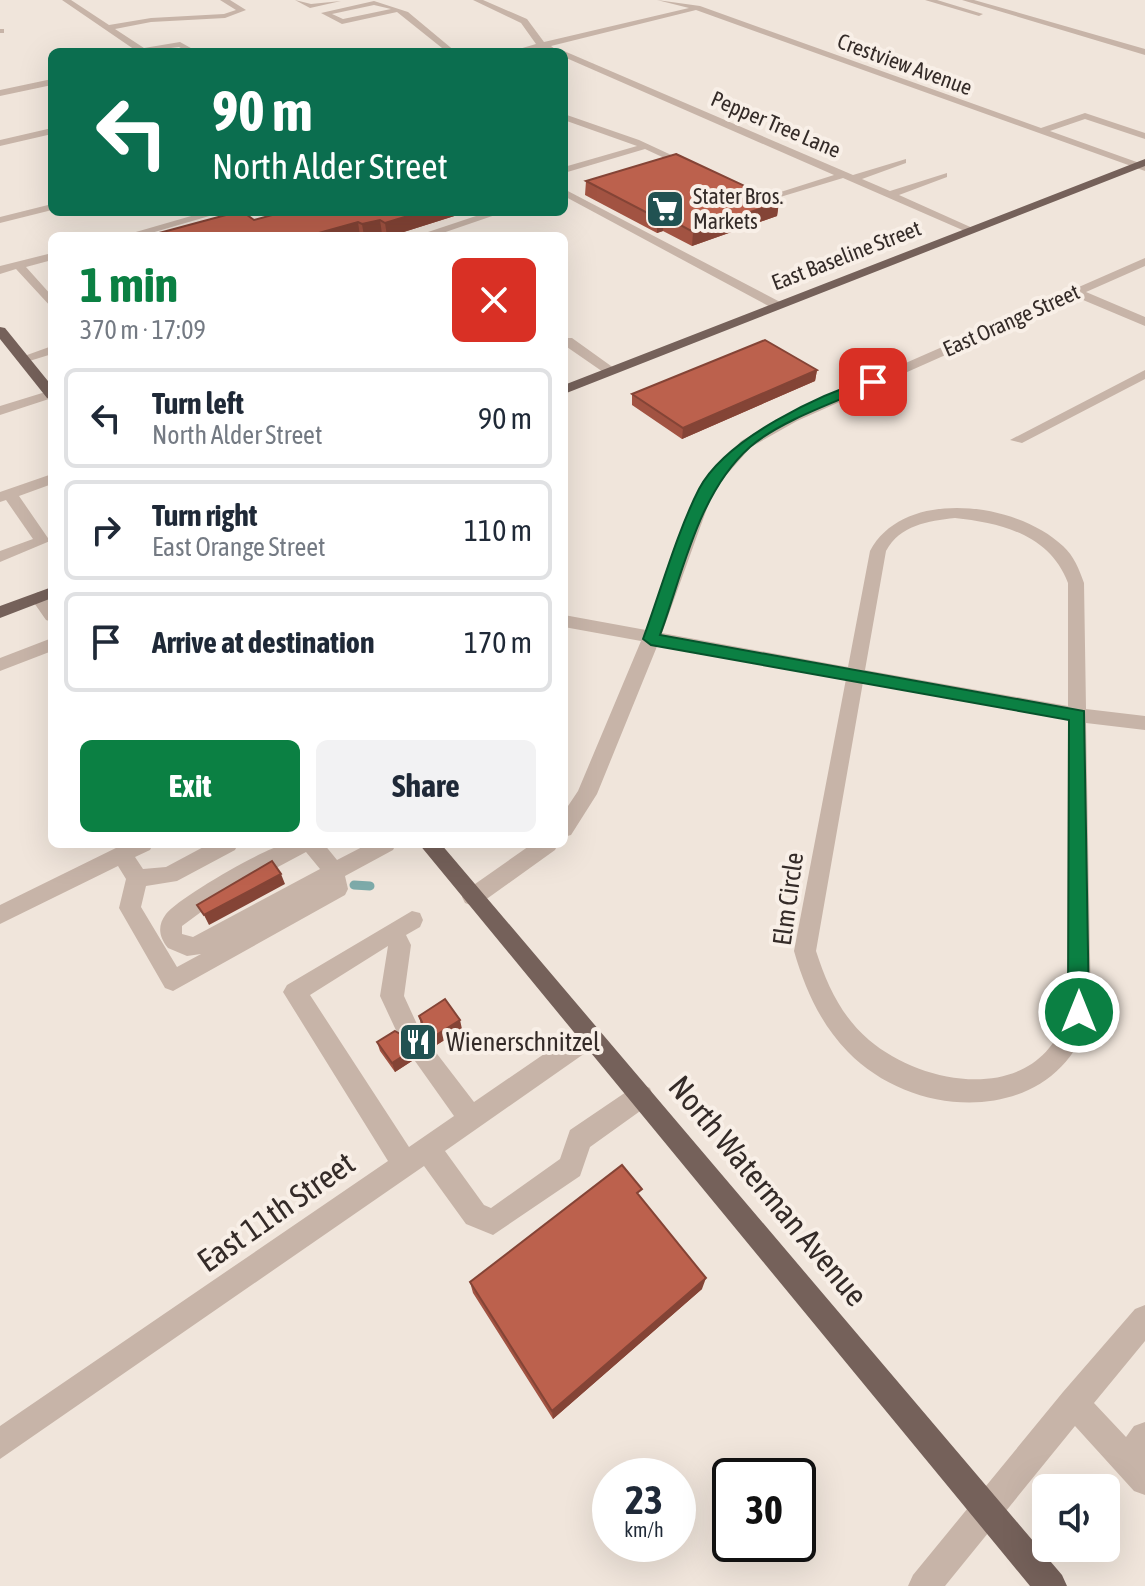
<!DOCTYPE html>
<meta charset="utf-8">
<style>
:root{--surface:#fff;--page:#f2f2f3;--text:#1f2937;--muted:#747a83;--line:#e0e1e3;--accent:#0b8043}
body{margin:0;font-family:"Asap Condensed",sans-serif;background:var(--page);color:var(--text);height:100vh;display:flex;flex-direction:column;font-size:30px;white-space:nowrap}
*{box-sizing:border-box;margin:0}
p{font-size:26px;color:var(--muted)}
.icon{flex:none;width:44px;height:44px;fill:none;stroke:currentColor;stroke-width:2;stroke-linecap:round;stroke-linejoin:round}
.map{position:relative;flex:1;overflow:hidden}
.side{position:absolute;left:48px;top:232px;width:520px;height:616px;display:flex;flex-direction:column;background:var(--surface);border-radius:12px;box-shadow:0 8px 32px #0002}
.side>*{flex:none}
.guide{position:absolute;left:48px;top:48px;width:520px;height:168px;border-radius:12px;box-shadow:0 8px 32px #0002;background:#0b6e4f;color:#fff;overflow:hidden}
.controls{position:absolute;left:1032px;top:1474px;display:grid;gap:16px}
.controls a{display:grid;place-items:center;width:88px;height:88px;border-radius:12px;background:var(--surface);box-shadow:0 8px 32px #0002;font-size:40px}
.speed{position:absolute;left:592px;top:1458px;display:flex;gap:16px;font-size:40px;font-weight:700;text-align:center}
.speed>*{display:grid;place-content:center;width:104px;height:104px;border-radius:50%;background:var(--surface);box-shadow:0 8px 32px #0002;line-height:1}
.speed small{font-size:20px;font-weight:400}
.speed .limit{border:4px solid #111;border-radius:12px;background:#fff;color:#111}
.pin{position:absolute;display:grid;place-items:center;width:68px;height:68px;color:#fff;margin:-34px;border-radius:16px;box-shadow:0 4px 12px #0006}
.me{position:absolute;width:88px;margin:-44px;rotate:0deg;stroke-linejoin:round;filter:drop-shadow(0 0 6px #0008)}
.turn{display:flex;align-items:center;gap:28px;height:168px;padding:0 32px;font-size:36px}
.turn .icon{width:104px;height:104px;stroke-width:2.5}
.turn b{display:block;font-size:56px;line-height:68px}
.round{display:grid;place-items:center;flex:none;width:84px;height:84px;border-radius:12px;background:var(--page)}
.overview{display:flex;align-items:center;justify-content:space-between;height:136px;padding:0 32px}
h1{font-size:48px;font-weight:700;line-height:60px;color:var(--accent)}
.primary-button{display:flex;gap:16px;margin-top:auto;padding:16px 32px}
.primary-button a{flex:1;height:92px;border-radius:12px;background:var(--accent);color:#fff;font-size:32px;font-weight:700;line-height:92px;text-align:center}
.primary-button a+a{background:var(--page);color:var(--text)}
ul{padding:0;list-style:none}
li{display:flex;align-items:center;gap:24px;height:100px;margin:0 16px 12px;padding:0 16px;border:4px solid var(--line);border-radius:12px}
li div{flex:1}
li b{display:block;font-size:30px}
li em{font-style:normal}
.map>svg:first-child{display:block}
</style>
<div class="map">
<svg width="1145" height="1586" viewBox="0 0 1145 1586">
<rect width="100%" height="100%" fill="#f0e5db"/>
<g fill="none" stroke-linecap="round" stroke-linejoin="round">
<!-- stream -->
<path stroke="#7daaa9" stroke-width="9" d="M 354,885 L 370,886"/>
<!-- minor -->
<path fill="#c7b4a8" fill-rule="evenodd" d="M 62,0 L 71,0 L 109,25 L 151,18 L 224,14 L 236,10 L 220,0 L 230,0 L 246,10 L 225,18 L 151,22 L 115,29 L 144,48 L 180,42 L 198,52 L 188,52 L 179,47 L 138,52 Z
M 295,0 L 311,4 L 341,1 L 310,8 Z
M 473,0 L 483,0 L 527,19 L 544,42 L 689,8 L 657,0 L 700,6 L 1041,128 L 1085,113 L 1145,133 L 1145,139 L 1085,119 L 1050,131 L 1145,165 L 1145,171 L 696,10 L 551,46 L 555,49 L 551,51 L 542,48 L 509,52 L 536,44 L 521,23 Z
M 925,0 L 937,0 L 983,14 L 979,16 Z
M 962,0 L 974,0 L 1145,49 L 1145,55 Z
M 374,1 L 408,12 L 456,52 L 447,52 L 397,12 L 342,24 L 321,13 ZM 374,5 L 391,9 L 343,19 L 332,14 Z
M 0,29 L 4,29 L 4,33 L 0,33 Z
M 564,51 L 853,175 L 906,159 L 906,163 L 862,179 L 890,191 L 947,173 L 947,177 L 899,195 L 977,230 L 967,232 L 843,178 L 760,203 L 743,193 L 748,190 L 765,197 L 834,175 L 564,57 Z
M 52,79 L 52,85 L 0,96 L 0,90 Z
M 564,114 L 639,140 L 695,166 L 686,168 L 645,149 L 564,173 L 564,167 L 637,146 L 564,120 Z
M 52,128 L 52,134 L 0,146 L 0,140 Z
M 564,189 L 782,303 L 784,306 L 774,309 L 564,196 Z
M 52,204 L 52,210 L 0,223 L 0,217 Z
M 205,212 L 223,212 L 141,236 L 122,236 Z
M 488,212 L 504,212 L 434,236 L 416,236 Z
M 52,253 L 52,260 L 26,267 L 52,296 L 52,308 L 16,269 L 0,274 L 0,266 Z
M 1145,258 L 1145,266 L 1086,292 L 1145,317 L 1145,326 L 1076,297 L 797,421 L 751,447 L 714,489 L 662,633 L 848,667 L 870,551 C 904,487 1017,502 1063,546 C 1074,556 1079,569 1084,583 L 1086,709 L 1145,716 L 1145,730 L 1086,723 L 1091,1012 C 1062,1125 919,1125 848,1052 C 820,1023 805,989 794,951 L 846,679 L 658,644 L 597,794 L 571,835 L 564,837 L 564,812 L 578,791 L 641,641 L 564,627 L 564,615 L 646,630 L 699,488 L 741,441 L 787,415 ZM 955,518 C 1002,523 1050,535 1068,583 L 1068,706 L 865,670 L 886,551 C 900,525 928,521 955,518 ZM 863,682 L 1068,720 L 1067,1012 C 1042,1105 927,1089 869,1040 C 841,1016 827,985 816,951 Z
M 564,338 L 572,338 L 618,371 L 606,374 L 564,345 Z
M 52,346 L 52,354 L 23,363 L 16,359 Z
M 1145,370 L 1145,379 L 1022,443 L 1010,440 Z
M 52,390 L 52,398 L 0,415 L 0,406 Z
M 52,474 L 52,484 L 19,496 L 50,541 L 0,562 L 0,551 L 33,539 L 6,500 L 0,502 L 0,492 Z
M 38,592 C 53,595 52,609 52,622 L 46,620 L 30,597 Z
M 52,638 L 52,651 L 0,671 L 0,658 Z
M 124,844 L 153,844 L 150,850 L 135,857 L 143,869 L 166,867 L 209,844 L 238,844 L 235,850 L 177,881 L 146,886 L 141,907 L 177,967 L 201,954 L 187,956 L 168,948 C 159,937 157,926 166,914 C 178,898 266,847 286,844 C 298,842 312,844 324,844 L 337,860 L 368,844 L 396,844 L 393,850 L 345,876 L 348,889 L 345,895 L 173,991 L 165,988 L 119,908 L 126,879 L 118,866 L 0,924 L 0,905 ZM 306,852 L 320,869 L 193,937 L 182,934 L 182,926 L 220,898 Z
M 532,844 L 558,844 L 555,850 L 481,903 L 473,906 L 465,903 L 462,897 L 465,891 Z
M 412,911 L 420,913 L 423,920 L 420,927 L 406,935 L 411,945 L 404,996 L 421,1033 L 417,1041 L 409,1044 L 401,1041 L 380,996 L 388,946 L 310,995 L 409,1147 L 454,1116 L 410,1054 L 413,1046 L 422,1043 L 431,1046 L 474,1102 L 582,1028 L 590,1025 L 598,1028 L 602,1036 L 598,1044 L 445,1151 L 484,1205 L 491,1208 L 560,1159 L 570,1130 L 632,1088 L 641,1084 L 650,1088 L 653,1096 L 650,1104 L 590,1147 L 580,1176 L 493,1235 L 466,1224 L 424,1166 L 0,1459 L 0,1426 L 388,1161 L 283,992 L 287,985 Z
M 1145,1305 L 1145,1341 L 1094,1403 L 1126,1437 L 1134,1426 L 1145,1422 L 1145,1495 L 1134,1491 L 1075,1426 L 945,1586 L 908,1586 L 913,1575 L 1063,1392 L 1135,1309 Z"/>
<!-- major -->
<path fill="#75615a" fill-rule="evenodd" d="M 1145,159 L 1145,166 L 564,394 L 564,385 Z
M 0,327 L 5,328 L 52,386 L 52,399 L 47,398 L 0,339 Z
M 52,587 L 52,598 L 0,618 L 0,606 Z
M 419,844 L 441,844 L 1062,1575 L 1067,1586 L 1030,1586 Z"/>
</g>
<!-- wall -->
<path fill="#a25342" d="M 586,181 L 779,202 L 777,216 L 692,246 L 663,231 L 657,233 L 585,195 Z
M 283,212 L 467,212 L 391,236 L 385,236 L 382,234 L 374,236 L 148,236 L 254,220 Z
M 817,370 L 815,381 L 682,439 L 632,405 L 632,394 Z
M 419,1016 L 462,1029 L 435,1046 L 421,1040 L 419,1031 L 421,1025 Z
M 377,1042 L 410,1047 L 409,1051 L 412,1061 L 395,1072 L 380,1051 Z
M 641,1197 L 702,1289 L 553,1419 L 473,1293 L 470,1282 Z"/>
<!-- shaded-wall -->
<path fill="#844436" d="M 779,202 L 777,216 L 692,246 L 693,232 Z
M 421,212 L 467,212 L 391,236 L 387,236 L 385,223 Z
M 664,216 L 663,231 L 657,233 L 657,218 Z
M 380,220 L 382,234 L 374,236 L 364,236 L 362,224 Z
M 358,222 L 360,236 L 308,236 Z
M 817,370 L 815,381 L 682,439 L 683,428 Z
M 281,874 L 285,884 L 209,925 L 204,915 Z
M 460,1020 L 462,1029 L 435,1046 L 433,1037 Z
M 407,1038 L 410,1047 L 408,1053 L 409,1052 L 412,1061 L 395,1072 L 392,1063 L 405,1047 Z
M 706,1278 L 702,1289 L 553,1419 L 552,1411 Z"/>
<!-- building -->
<path fill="#bc614d" stroke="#844436" stroke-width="2" d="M 676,154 L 779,202 L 693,232 L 664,216 L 657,218 L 586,181 Z
M 237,212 L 243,212 L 254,220 L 283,212 L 421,212 L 385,223 L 380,220 L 362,224 L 358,222 L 308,236 L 148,236 Z
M 765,340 L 817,370 L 683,428 L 632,394 Z
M 272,861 L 281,874 L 204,915 L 197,905 Z
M 445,999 L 460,1020 L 433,1037 L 419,1031 L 422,1022 L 419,1016 Z
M 395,1031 L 407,1038 L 405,1047 L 409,1052 L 392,1063 L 377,1042 Z
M 622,1165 L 642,1189 L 637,1193 L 706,1278 L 552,1411 L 470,1282 Z"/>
<!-- route -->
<path fill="#0b8043" stroke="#07532c" stroke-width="2" d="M 873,378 L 877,379 L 877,384 C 839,401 781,420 750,447 C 698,493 683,573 660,635 L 1084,711 L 1089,1012 L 1086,1019 L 1079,1022 L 1071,1019 L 1068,1012 L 1069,720 L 651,645 L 643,639 C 660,593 677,532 699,489 C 726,438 820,394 873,378 Z"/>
<!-- icons -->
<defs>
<g id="supermarket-square" transform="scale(2)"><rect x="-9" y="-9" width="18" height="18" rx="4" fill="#215252" stroke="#f8efe7"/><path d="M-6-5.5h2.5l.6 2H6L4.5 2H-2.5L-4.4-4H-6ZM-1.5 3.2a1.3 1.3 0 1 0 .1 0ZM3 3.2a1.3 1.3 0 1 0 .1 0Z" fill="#fff"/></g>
<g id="restaurant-square" transform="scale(2)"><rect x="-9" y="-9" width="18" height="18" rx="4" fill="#215252" stroke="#f8efe7"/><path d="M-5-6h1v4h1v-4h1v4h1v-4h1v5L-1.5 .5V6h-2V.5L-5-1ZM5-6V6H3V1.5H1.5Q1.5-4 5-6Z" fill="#fff"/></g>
</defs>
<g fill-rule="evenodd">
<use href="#supermarket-square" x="665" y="209"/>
<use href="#restaurant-square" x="418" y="1042"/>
</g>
<g text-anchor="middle" stroke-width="8" stroke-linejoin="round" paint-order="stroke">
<!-- far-street labels -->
<g font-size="22" fill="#342b28" stroke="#f8efe7">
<text transform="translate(905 64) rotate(20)" y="8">Crestview Avenue</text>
<text transform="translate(776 124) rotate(23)" y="8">Pepper Tree Lane</text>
<text transform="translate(846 255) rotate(-21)" y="8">East Baseline Street</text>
<text transform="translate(1011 320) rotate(-24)" y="8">East Orange Street</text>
</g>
<!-- far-poi labels -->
<g font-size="22" fill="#342b28" stroke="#f8efe7" text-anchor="start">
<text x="693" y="204">Stater Bros.<tspan x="693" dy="25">Markets</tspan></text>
</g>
<!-- street labels -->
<g font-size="26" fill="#342b28" stroke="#f8efe7">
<text transform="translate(788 899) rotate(-82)" y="9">Elm Circle</text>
</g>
<!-- poi labels -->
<g font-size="26" fill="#342b28" stroke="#f8efe7" text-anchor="start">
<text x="446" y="1051">Wienerschnitzel</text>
</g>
<!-- near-street labels -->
<g font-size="32" fill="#342b28" stroke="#f8efe7">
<text transform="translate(768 1191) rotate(50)" y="11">North Waterman Avenue</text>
<text transform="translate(276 1212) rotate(-35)" y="11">East 11th Street</text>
</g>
</g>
</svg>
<div class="controls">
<a><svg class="icon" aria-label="sound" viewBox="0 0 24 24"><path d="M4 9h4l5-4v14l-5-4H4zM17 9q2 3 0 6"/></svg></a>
</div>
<div class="speed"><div>23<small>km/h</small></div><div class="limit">30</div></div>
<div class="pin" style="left:873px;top:382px;background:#d93025"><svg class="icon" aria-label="arrive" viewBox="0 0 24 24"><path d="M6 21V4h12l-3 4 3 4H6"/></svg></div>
<svg class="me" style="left:1079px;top:1012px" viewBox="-20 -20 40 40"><circle r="17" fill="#0b8043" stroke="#fff" stroke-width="3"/><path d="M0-11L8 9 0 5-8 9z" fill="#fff"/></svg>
<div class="guide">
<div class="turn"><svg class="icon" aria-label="left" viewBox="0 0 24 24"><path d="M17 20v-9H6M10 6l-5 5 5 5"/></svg><div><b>90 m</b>North Alder Street</div></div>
</div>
<section class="side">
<div class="overview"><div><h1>1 min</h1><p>370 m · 17:09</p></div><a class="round" style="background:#d93025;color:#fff"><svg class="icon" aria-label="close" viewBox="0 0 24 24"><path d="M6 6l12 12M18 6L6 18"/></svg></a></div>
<ul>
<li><svg class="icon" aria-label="left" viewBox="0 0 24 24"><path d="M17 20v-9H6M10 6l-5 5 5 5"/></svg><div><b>Turn left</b><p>North Alder Street</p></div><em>90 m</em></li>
<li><svg class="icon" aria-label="right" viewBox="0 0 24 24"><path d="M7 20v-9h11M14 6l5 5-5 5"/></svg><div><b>Turn right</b><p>East Orange Street</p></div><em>110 m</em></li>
<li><svg class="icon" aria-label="arrive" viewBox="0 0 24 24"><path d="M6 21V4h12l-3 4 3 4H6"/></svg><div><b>Arrive at destination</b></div><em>170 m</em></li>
</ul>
<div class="primary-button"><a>Exit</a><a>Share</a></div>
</section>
</div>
